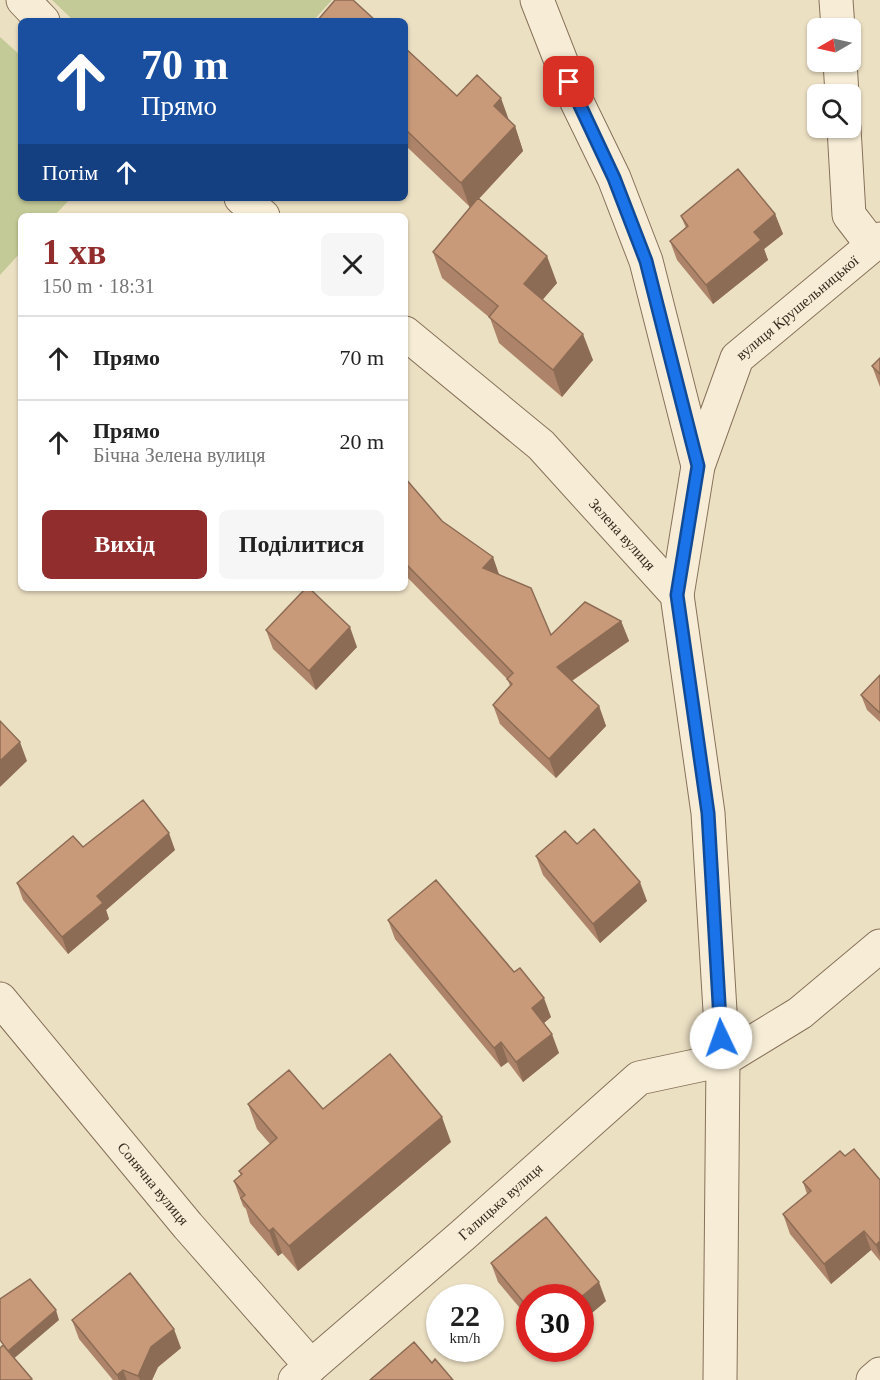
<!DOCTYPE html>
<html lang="uk">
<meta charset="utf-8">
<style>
:root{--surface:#fff;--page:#f6f6f6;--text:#222;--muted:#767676;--line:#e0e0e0;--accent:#922d2e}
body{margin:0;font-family:"Times New Roman",serif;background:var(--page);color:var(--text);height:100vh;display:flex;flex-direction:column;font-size:22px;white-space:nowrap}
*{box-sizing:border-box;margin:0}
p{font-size:20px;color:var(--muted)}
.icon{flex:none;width:33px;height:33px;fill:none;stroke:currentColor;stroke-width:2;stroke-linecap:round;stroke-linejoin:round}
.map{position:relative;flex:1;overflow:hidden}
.details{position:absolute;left:18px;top:213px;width:390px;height:378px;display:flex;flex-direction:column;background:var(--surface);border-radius:9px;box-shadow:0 2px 4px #0004}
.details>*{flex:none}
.hud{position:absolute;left:18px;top:18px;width:390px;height:183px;border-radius:9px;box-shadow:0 2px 4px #0004;background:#1a4fa0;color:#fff;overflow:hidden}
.needle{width:39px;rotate:261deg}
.fabs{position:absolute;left:807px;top:18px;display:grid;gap:12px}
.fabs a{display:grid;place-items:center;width:54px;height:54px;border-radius:9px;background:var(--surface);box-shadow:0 2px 4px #0004;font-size:30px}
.speed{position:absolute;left:426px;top:1284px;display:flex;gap:12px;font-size:30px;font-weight:700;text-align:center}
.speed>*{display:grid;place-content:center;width:78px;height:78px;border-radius:50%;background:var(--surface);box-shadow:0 2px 4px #0004;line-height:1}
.speed small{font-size:15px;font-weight:400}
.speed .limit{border:9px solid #d22;background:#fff;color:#111}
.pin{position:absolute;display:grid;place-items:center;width:51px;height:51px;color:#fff;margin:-26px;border-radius:12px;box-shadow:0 3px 9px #0006}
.me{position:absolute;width:66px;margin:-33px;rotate:357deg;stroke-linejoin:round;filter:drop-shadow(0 0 4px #0008)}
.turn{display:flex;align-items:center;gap:21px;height:126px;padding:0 24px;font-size:27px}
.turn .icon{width:78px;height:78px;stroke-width:2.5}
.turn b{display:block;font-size:42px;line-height:51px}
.then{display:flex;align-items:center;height:57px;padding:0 24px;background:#0003;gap:12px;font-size:22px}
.round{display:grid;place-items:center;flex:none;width:63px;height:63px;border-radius:9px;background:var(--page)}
.headline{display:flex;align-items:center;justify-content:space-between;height:102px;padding:0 24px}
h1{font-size:36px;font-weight:700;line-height:45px;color:var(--accent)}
.cta{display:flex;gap:12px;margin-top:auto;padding:12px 24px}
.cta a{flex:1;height:69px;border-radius:9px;background:var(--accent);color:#fff;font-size:24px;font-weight:700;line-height:69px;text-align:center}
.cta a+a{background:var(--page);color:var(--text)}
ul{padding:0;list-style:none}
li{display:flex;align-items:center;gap:18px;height:84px;padding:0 24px;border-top:2px solid var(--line)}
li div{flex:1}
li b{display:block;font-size:22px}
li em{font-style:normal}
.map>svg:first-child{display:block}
</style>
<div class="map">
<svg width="880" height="1380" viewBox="0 0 880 1380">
<rect width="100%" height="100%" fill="#ece0c3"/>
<!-- green -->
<path fill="#c4ca97" d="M 52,0 L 332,0 L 313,21 L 74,21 Z
M 0,37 L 21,56 L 21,198 L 71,198 L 54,216 L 21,216 L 21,252 L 0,275 Z"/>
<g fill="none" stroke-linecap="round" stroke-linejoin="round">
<!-- street casing -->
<g stroke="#86715a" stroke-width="35">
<g id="street">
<path d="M 23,0 L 43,21"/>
<path d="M 537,0 L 577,102 L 614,178 L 646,261 L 698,466"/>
<path d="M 836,0 L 838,28"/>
<path d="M 840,62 L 842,94"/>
<path d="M 844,128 L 849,215 L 872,245"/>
<path d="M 241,198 L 263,216"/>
<path id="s1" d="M 405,333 L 541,445 L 677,595 L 708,813 L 723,1060 L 720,1380"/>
<path id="s2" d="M 677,595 L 698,466 L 737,358 L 880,239"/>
<path id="s3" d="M 0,999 L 188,1226 L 311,1366"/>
<path id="s4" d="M 295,1380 L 463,1235 L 639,1078 L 723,1060 L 800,1013 L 880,946"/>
<path d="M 873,1380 L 880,1374"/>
</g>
</g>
<!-- street -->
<use href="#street" stroke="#f7edd6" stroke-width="33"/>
</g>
<!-- wall -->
<path fill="#ad8469" d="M 405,48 L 457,96 L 510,122 L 515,126 L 523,151 L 479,199 L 557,283 L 542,300 L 593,360 L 562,397 L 499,343 L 490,318 L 442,278 L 433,252 L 470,207 L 405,145 Z
M 775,214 L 783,234 L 764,249 L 768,260 L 713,304 L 677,260 L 670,241 L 686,228 L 681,216 Z
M 880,358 L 880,387 L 872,366 Z
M 405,478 L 442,521 L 500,575 L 551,635 L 621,621 L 629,641 L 572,681 L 599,706 L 606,726 L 556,778 L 500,724 L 493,705 L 510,686 L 508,680 L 405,575 Z
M 266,630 L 357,647 L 316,690 L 273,649 Z
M 880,675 L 880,722 L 867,710 L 861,695 Z
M 577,844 L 647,901 L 600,943 L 543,875 L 536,856 Z
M 175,850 L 106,910 L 109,919 L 68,954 L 23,900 L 17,883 Z
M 388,920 L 551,1017 L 544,1023 L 559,1053 L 523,1082 L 508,1062 L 501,1067 L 395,939 Z
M 248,1104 L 323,1109 L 451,1142 L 298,1271 L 282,1253 L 278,1256 L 250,1223 L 246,1209 L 243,1206 L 234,1181 L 241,1175 L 239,1171 L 270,1144 L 257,1129 Z
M 845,1156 L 880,1180 L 880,1261 L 871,1250 L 831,1284 L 790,1234 L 783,1214 L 807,1194 L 803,1182 Z
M 491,1263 L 606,1301 L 580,1323 L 580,1298 L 530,1298 L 530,1320 L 498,1282 Z
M 72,1320 L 181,1348 L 158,1367 L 152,1380 L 113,1380 L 79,1339 Z"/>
<!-- shaded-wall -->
<path fill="#8d6c55" d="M 501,98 L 510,123 L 494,106 Z
M 515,126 L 523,151 L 470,208 L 461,183 Z
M 775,214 L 783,234 L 764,249 L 768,260 L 713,304 L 706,285 L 754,232 Z
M 547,256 L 557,283 L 533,311 L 524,284 Z
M 583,334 L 593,360 L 562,397 L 553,370 Z
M 493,557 L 500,577 L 483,568 Z
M 621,621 L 629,641 L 564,686 L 557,667 Z
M 350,627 L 357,647 L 316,690 L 309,671 Z
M 599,706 L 606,726 L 556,778 L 549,759 Z
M 20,742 L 27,761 L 0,787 L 0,761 Z
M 169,833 L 175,850 L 106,910 L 109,919 L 68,954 L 62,937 L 97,896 Z
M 640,882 L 647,901 L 600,943 L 593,924 Z
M 544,998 L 551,1017 L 539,1027 L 532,1008 Z
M 552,1034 L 559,1053 L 523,1082 L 516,1062 Z
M 501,1042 L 508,1062 L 501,1067 L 494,1048 Z
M 442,1117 L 451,1142 L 298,1271 L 289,1246 Z
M 273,1228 L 282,1253 L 278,1256 L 269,1231 Z
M 864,1231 L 871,1250 L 831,1284 L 824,1264 Z
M 880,1241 L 880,1257 L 876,1245 Z
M 599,1282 L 606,1301 L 580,1323 L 580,1298 Z
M 56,1310 L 59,1320 L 11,1361 L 8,1351 Z
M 174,1329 L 181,1348 L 158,1367 L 152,1380 L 140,1380 L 138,1376 L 151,1347 Z
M 123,1370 L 127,1380 L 119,1380 L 117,1375 Z"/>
<!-- building -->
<path fill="#c99a7a" stroke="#8d6c55" stroke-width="1.5" d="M 335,0 L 353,0 L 376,21 L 317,21 Z
M 405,48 L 457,96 L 477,75 L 501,98 L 494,106 L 515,126 L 461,183 L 405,129 Z
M 738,169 L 775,214 L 754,232 L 761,240 L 706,285 L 670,241 L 688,226 L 681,216 Z
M 478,198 L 547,256 L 524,284 L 583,334 L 553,370 L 489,317 L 498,306 L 433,252 Z
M 880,358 L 880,374 L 872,366 Z
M 405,478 L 442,521 L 493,557 L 483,568 L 531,588 L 551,635 L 585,602 L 621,621 L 557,667 L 599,706 L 549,759 L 493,705 L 512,684 L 507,679 L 513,673 L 405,563 Z
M 306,588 L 309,588 L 350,627 L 309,671 L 266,630 Z
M 880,675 L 880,713 L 861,695 Z
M 0,721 L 20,742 L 0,761 Z
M 143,800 L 169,833 L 97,896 L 103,903 L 62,937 L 17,883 L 73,836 L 83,847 Z
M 594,829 L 640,882 L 593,924 L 536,856 L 565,831 L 577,844 Z
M 436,880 L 514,972 L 520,968 L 544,998 L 532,1008 L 552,1034 L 516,1062 L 501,1042 L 494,1048 L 388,920 Z
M 390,1054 L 442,1117 L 289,1246 L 273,1228 L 269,1231 L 241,1198 L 245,1195 L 234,1181 L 242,1174 L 239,1171 L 277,1138 L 248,1104 L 289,1070 L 323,1109 Z
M 854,1149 L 880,1180 L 880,1241 L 876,1245 L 864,1231 L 824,1264 L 783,1214 L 811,1191 L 803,1182 L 840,1151 L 845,1156 Z
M 546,1217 L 599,1282 L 580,1298 L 530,1298 L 530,1310 L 491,1263 Z
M 130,1273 L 174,1329 L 151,1347 L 138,1376 L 123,1370 L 117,1375 L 72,1320 Z
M 30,1279 L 56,1310 L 8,1351 L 0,1340 L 0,1299 Z
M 414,1342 L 432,1363 L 435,1359 L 453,1380 L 370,1380 Z
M 3,1345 L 32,1379 L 31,1380 L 0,1380 L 0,1348 Z"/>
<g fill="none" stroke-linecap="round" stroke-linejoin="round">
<!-- route casing -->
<g stroke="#114b97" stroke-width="15">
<path id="route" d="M 569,82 L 614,178 L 646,261 L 698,466 L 677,595 L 708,813 L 721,1038"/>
</g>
<!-- route -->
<use href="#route" stroke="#1a73e8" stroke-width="10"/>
</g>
<g text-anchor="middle" stroke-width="4.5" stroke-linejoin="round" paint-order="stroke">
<!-- street labels -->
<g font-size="15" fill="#36291e" stroke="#f4ead2">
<text dy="5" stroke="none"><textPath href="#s2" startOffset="324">вулиця Крушельницької</textPath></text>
<text dy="5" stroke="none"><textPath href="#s1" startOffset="297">Зелена вулиця</textPath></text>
<text dy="5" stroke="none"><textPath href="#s3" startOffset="240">Сонячна вулиця</textPath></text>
<text dy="5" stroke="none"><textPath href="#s4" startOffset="272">Галицька вулиця</textPath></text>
</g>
</g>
</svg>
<div class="fabs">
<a><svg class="needle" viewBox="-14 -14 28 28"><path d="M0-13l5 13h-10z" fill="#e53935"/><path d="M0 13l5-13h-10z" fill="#767676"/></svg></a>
<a><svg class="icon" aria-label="search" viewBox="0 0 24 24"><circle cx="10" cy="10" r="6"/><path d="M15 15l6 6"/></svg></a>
</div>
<div class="speed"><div>22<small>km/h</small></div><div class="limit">30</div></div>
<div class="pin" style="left:569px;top:82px;background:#d93025"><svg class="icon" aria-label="arrive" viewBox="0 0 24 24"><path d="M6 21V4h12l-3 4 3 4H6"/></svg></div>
<svg class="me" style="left:721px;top:1038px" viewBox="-20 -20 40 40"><circle r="19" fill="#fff"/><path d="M0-13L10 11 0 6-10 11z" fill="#1a73e8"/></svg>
<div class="hud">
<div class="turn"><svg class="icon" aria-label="ahead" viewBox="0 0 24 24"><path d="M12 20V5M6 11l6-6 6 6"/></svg><div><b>70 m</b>Прямо</div></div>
<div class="then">Потім<svg class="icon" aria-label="ahead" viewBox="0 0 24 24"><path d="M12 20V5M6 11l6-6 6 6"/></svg></div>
</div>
<section class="details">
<div class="headline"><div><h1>1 хв</h1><p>150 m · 18:31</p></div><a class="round"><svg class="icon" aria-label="close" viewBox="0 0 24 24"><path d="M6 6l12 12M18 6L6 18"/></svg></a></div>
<ul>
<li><svg class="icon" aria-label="ahead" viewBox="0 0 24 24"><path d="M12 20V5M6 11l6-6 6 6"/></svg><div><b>Прямо</b></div><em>70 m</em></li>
<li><svg class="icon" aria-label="ahead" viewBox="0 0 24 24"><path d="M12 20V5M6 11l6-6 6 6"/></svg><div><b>Прямо</b><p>Бічна Зелена вулиця</p></div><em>20 m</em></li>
</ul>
<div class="cta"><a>Вихід</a><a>Поділитися</a></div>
</section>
</div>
